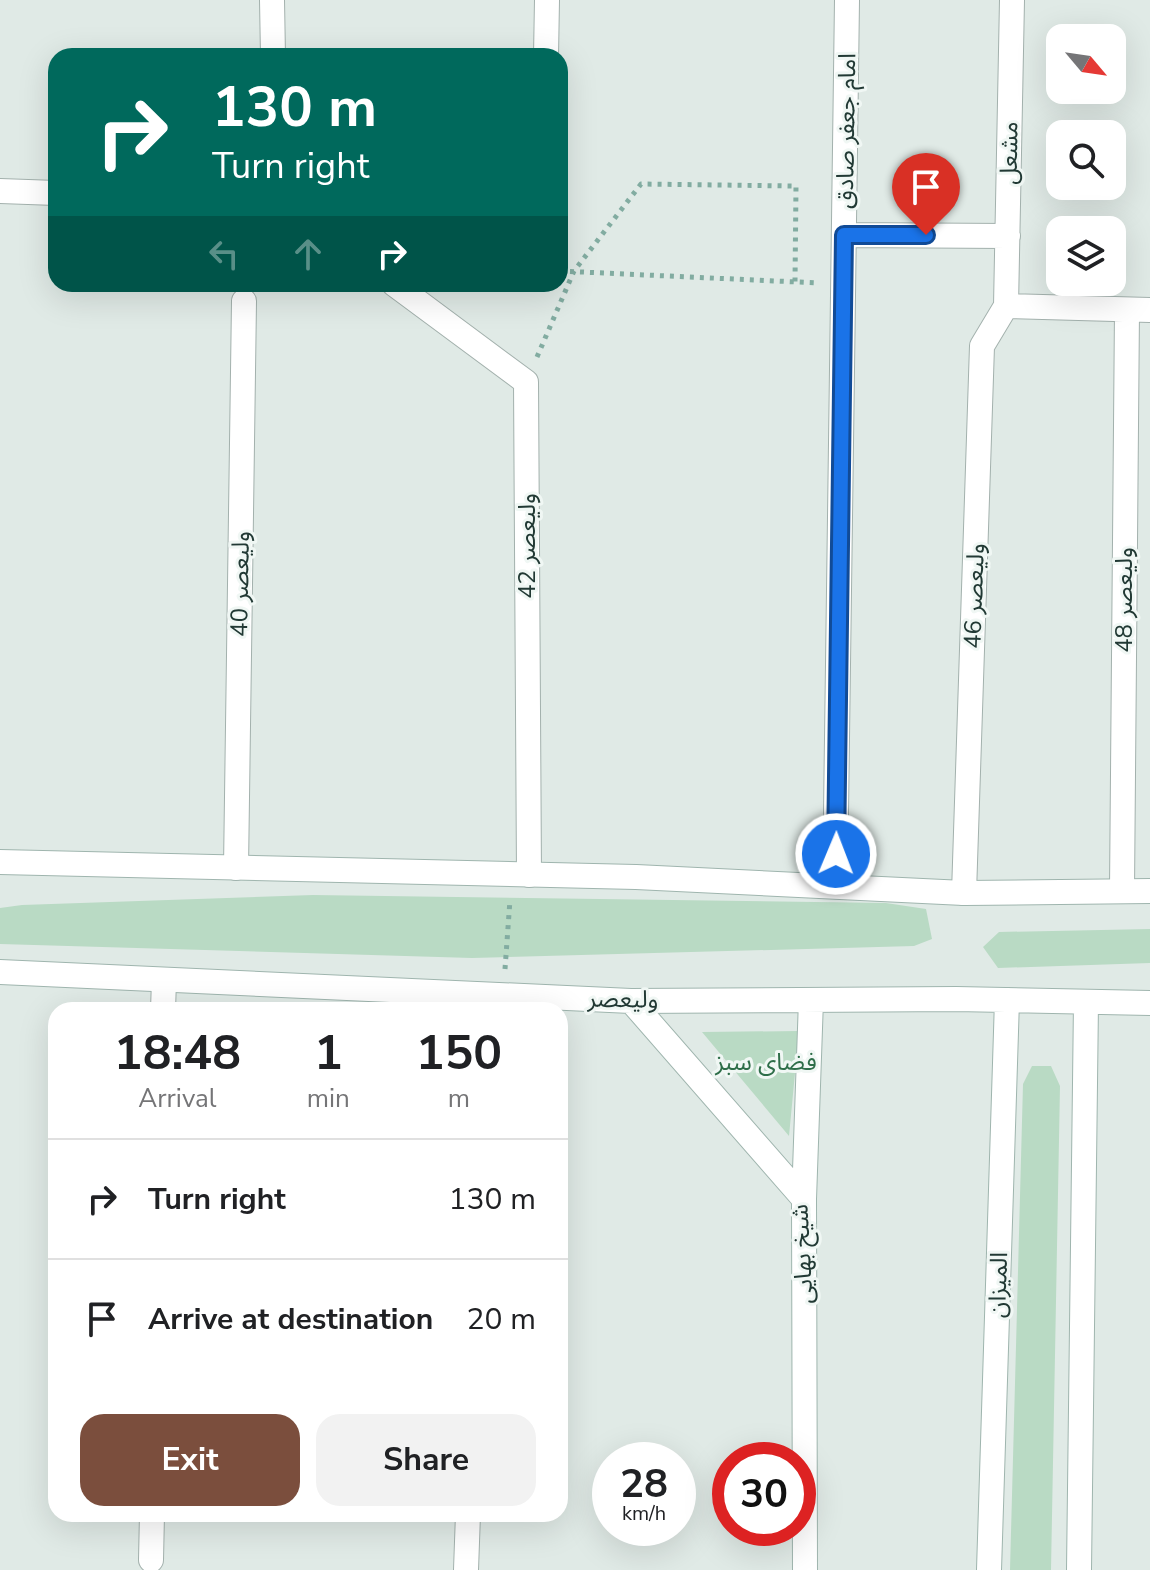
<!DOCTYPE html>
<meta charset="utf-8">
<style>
:root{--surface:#fff;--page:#f2f2f2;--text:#202124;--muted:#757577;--line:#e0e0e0;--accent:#7b4e3d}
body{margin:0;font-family:"Nunito Sans","Noto Sans Arabic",sans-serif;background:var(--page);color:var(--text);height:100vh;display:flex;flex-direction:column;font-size:30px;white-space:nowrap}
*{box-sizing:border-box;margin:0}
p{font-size:26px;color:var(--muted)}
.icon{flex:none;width:44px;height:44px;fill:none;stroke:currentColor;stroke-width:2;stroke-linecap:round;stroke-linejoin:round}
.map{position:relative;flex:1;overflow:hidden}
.side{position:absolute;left:48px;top:1002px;width:520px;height:520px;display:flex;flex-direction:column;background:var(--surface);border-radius:24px;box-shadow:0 8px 32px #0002}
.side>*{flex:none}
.top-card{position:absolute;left:48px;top:48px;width:520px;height:244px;border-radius:24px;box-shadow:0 8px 32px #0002;background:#00695c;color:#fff;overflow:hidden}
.needle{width:52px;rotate:119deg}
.fabs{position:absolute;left:1046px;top:24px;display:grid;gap:16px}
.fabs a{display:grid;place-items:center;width:80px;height:80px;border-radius:16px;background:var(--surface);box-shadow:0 8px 32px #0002;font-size:40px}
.speed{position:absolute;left:592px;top:1442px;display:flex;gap:16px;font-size:40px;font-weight:700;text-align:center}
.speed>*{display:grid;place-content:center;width:104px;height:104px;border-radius:50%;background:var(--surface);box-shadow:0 8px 32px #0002;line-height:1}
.speed small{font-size:20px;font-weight:400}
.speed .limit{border:12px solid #d22;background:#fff;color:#111}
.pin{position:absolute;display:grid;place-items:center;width:68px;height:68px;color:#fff;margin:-82px -34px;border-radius:50% 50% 50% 0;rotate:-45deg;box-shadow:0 0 8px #0007}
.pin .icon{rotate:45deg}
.me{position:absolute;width:88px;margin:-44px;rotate:1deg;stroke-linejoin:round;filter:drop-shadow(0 0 6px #0008)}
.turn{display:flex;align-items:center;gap:28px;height:168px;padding:0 32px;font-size:36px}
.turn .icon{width:104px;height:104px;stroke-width:2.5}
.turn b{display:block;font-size:56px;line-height:68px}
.lanes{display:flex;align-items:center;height:76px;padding:0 32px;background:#0003;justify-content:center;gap:40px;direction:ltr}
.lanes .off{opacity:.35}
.eta{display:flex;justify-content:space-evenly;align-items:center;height:136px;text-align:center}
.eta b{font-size:48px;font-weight:700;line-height:56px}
.button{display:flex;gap:16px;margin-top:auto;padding:16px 32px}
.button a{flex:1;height:92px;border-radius:24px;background:var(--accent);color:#fff;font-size:32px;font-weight:700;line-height:92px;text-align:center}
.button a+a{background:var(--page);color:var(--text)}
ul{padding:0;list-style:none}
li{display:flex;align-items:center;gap:24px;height:120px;padding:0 32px;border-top:2px solid var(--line)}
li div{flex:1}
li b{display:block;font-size:30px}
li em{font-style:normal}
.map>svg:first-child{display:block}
</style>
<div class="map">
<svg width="1150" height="1570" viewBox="0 0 1150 1570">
<rect width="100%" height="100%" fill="#e0eae6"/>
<!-- green -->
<path fill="#b9dac4" d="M 313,895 L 886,903 L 926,909 L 932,939 L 914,946 L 472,958 L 0,944 L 0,908 L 22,905 Z
M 1150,929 L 1150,963 L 998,968 L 983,947 L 999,932 Z
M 799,1031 L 789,1136 L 702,1032 Z
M 1032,1066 L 1051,1066 L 1060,1086 L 1051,1570 L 1010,1570 L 1023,1084 Z"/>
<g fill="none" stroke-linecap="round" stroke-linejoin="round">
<!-- street casing -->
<g stroke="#a3b1ad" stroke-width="26">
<path id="street" d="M 272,0 L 273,56
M 546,56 L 547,0
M 0,191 L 56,193
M 844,235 L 1008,236
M 394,284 L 526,382 L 529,875
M 1006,306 L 1150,310
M 236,868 L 244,301
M 835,886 L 847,0
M 1122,890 L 1127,310
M 964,893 L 982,346 L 1006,306 L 1012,0
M 163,1010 L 164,980
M 151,1560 L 152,1514
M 466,1570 L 468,1514"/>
</g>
<!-- secondary casing -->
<g stroke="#9fb5ae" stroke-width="26">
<path id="secondary" d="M 0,862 L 636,877 L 964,893 L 1150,891
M 0,972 L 631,1001 L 956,999 L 1150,1003
M 631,1001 L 804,1199 L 805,1570
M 804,1199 L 811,1000
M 989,1570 L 1007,1000
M 1079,1570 L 1086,1002"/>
</g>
<!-- path -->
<path stroke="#82aca1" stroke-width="5" stroke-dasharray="4 6" stroke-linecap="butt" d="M 560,271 L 819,283
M 537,357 L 574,271 L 641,184 L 796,186 L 795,282
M 505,969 L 510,900"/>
<!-- street -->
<use href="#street" stroke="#fff" stroke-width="24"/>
<!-- secondary -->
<use href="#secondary" stroke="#fff" stroke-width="24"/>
</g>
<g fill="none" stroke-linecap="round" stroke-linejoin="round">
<!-- route casing -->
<g stroke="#114b97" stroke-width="20">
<path id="route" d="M 836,854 L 844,235 L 926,235"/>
</g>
<!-- route -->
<use href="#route" stroke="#1a73e8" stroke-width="14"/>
</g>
<g text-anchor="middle" stroke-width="6" stroke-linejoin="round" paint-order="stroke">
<!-- street labels -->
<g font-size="24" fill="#213934" stroke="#f0f7f4">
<text transform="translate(846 131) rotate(-89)" y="8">امام جعفر صادق</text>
<text transform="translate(1009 153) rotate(-89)" y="8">مشعل</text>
<text transform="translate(527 546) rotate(-90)" y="8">ولیعصر 42</text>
<text transform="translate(240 584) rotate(-89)" y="8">ولیعصر 40</text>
<text transform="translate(974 596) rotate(-88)" y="8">ولیعصر 46</text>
<text transform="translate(1124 600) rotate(-90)" y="8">ولیعصر 48</text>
<text transform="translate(623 999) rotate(1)" y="8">ولیعصر</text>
<text transform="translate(802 1254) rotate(-93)" y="8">شیخ بهایی</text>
<text transform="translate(998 1285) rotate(-88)" y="8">المیزان</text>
</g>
<!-- park labels -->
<g font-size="24" fill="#2e6e49" stroke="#f0f7f4">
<text x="766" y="1070">فضای سبز</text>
</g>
</g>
</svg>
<div class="fabs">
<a><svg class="needle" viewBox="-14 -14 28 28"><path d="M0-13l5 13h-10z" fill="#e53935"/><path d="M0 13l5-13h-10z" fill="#757577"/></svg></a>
<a><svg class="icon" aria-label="search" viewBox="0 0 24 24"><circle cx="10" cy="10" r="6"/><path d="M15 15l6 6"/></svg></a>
<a><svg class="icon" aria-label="layers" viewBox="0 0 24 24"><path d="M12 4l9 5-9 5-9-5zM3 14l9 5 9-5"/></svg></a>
</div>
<div class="speed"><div>28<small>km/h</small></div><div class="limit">30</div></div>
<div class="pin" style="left:926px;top:235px;background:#d93025"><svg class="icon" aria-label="arrive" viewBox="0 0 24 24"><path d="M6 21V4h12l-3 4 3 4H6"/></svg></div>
<svg class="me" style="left:836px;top:854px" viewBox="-20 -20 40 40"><circle r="17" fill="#1a73e8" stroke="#fff" stroke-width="3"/><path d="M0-11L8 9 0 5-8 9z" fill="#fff"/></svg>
<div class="top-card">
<div class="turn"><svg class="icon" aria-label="right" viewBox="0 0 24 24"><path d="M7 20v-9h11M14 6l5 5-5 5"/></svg><div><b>130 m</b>Turn right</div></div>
<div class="lanes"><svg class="icon off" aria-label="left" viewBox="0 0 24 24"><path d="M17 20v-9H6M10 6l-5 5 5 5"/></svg><svg class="icon off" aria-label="ahead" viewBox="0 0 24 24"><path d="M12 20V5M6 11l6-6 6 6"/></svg><svg class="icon" aria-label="right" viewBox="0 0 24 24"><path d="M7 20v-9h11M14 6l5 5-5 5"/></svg></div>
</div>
<section class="side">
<div class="eta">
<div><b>18:48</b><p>Arrival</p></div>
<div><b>1</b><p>min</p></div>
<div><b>150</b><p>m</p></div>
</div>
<ul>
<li><svg class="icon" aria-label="right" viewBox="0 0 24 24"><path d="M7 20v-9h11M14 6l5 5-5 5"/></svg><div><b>Turn right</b></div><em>130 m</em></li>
<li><svg class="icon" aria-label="arrive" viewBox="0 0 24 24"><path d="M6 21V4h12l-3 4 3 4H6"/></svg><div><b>Arrive at destination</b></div><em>20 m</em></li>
</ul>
<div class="button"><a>Exit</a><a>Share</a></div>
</section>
</div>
